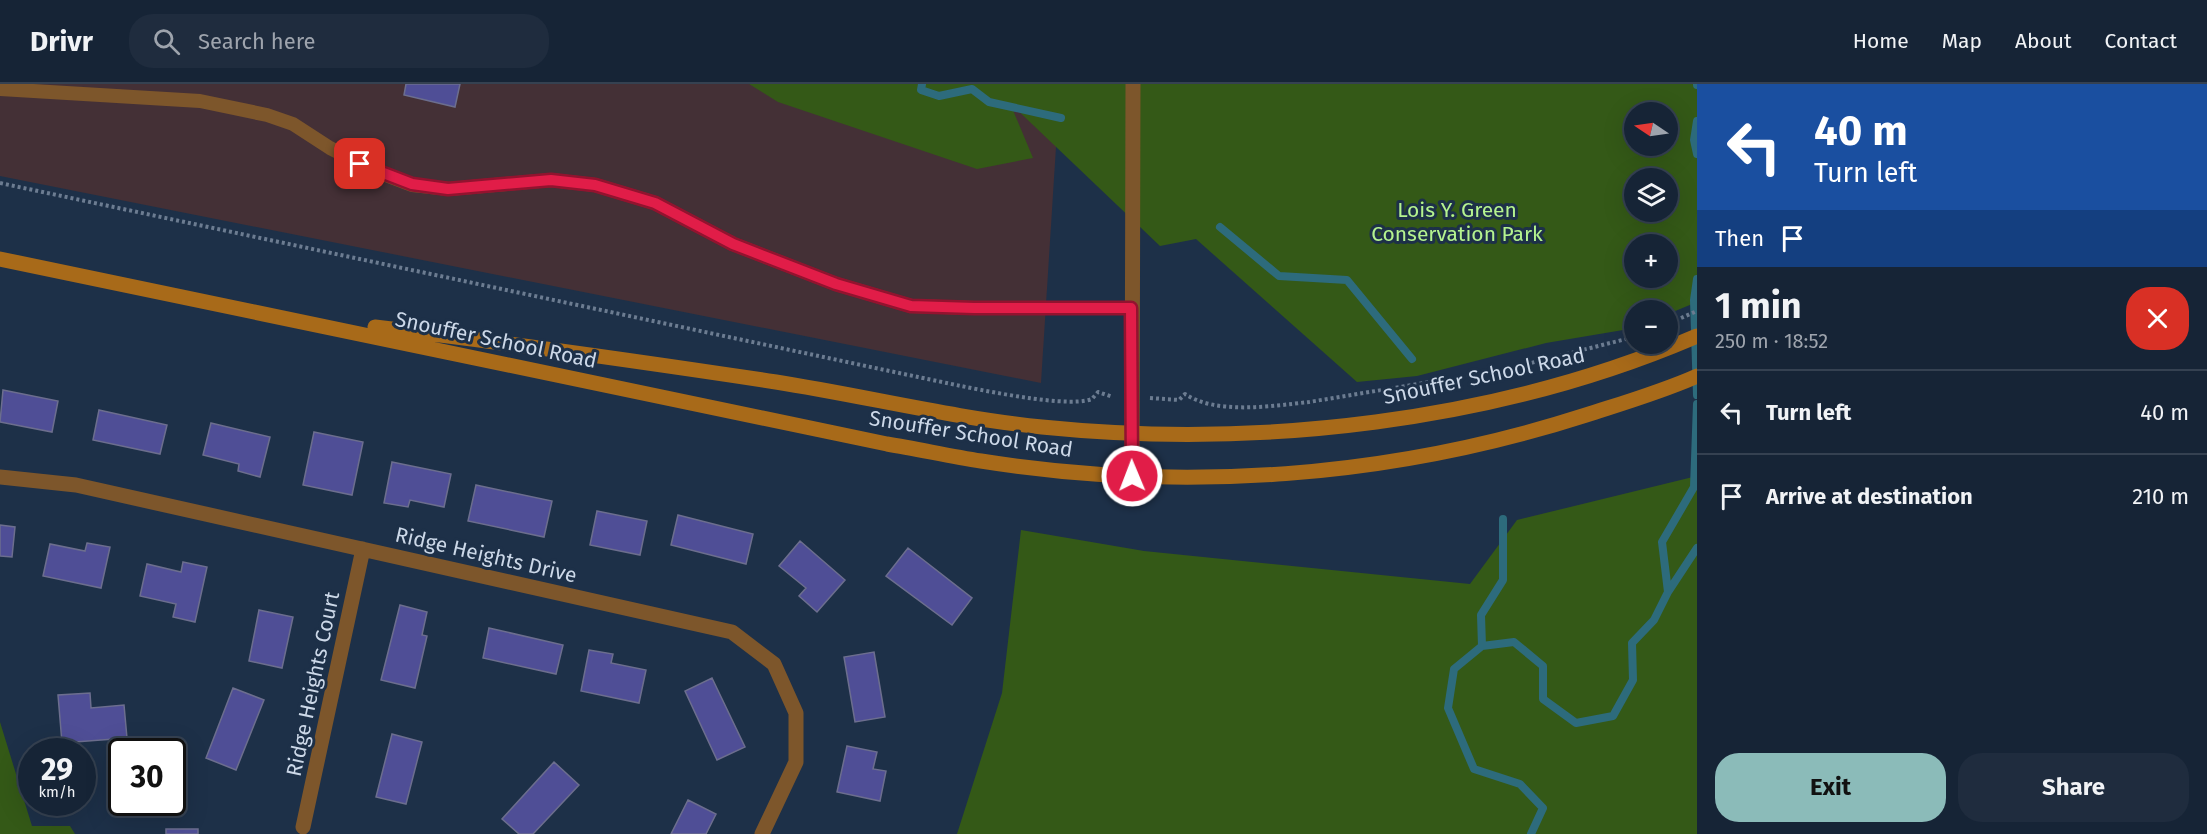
<!DOCTYPE html>
<meta charset="utf-8">
<style>
:root{--surface:#162436;--page:#1f2c3e;--text:#f1f3f6;--muted:#9ea4ad;--line:#354151;--accent:#8bbbb9}
body{margin:0;font-family:"Fira Sans",sans-serif;background:var(--page);color:var(--text);height:100vh;display:flex;flex-direction:column;font-size:22px;white-space:nowrap}
*{box-sizing:border-box;margin:0}
p{font-size:20px;color:var(--muted)}
.icon{flex:none;width:33px;height:33px;fill:none;stroke:currentColor;stroke-width:2;stroke-linecap:round;stroke-linejoin:round}
.map{position:relative;flex:1;overflow:hidden}
.panel{display:flex;flex-direction:column;background:var(--surface);width:510px}
.panel>*{flex:none}
.top-card{background:#1a4fa0;color:#fff;overflow:hidden}
.needle{width:39px;rotate:283deg}
.buttons{position:absolute;left:1624px;top:18px;display:grid;gap:12px}
.buttons a{display:grid;place-items:center;width:54px;height:54px;border-radius:50%;background:var(--surface);box-shadow:0 6px 24px #0002,0 0 0 2px var(--line);font-size:30px}
.speed{position:absolute;left:18px;top:654px;display:flex;gap:12px;font-size:30px;font-weight:700;text-align:center}
.speed>*{display:grid;place-content:center;width:78px;height:78px;border-radius:50%;background:var(--surface);box-shadow:0 6px 24px #0002,0 0 0 2px var(--line);line-height:1}
.speed small{font-size:15px;font-weight:400}
.speed .limit{border:3px solid #111;border-radius:9px;background:#fff;color:#111}
.pin{position:absolute;display:grid;place-items:center;width:51px;height:51px;color:#fff;margin:-26px;border-radius:12px;box-shadow:0 3px 9px #0006}
.me{position:absolute;width:66px;margin:-33px;rotate:359deg;stroke-linejoin:round;filter:drop-shadow(0 0 4px #0008)}
.turn{display:flex;align-items:center;gap:21px;height:126px;padding:0 18px;font-size:27px}
.turn .icon{width:78px;height:78px;stroke-width:2.5}
.turn b{display:block;font-size:42px;line-height:51px}
.then{display:flex;align-items:center;height:57px;padding:0 18px;background:#0003;gap:12px;font-size:22px}
.round{display:grid;place-items:center;flex:none;width:63px;height:63px;border-radius:24px;background:var(--page)}
.headline{display:flex;align-items:center;justify-content:space-between;height:102px;padding:0 18px}
h1{font-size:36px;font-weight:700;line-height:45px}
.action{display:flex;gap:12px;margin-top:auto;padding:12px 18px}
.action a{flex:1;height:69px;border-radius:24px;background:var(--accent);color:#111;font-size:24px;font-weight:700;line-height:69px;text-align:center}
.action a+a{background:var(--page);color:var(--text)}
ul{padding:0;list-style:none}
li{display:flex;align-items:center;gap:18px;height:84px;padding:0 18px;border-top:2px solid var(--line)}
li div{flex:1}
li b{display:block;font-size:22px}
li em{font-style:normal}
header{display:flex;align-items:center;gap:36px;box-sizing:border-box;height:84px;padding:0 30px;background:var(--surface);border-bottom:2px solid var(--line)}
header strong{font-size:28px}
nav{display:flex;gap:33px;margin-inline-start:auto;font-size:21px}
.search{width:420px;height:54px;background:var(--page);display:flex;align-items:center;gap:15px;box-sizing:border-box;padding:0 21px;border-radius:24px;color:var(--muted);font-size:22px}
main{display:flex;flex:1;min-height:0}
.map>svg:first-child{display:block}
</style>
<header>
<strong>Drivr</strong>
<div class="search"><svg class="icon" aria-label="search" viewBox="0 0 24 24"><circle cx="10" cy="10" r="6"/><path d="M15 15l6 6"/></svg>Search here</div>
<nav><a>Home</a><a>Map</a><a>About</a><a>Contact</a></nav>
</header>
<main>
<div class="map">
<svg width="1697" height="750" viewBox="0 0 1697 750">
<rect width="100%" height="100%" fill="#1d3048"/>
<!-- education -->
<path fill="#443036" d="M 0,0 L 1060,0 L 1041,299 L 0,92 Z"/>
<!-- green -->
<path fill="#345917" fill-rule="evenodd" d="M 749,0 L 1697,0 L 1697,218 L 1668,230 L 1668,226 L 1635,226 L 1635,244 L 1546,259 L 1417,292 L 1357,298 L 1196,155 L 1160,162 L 1010,19 L 1033,74 L 977,85 L 778,18 ZM 1635,28 L 1668,28 L 1668,62 L 1635,62 ZM 1635,94 L 1668,94 L 1668,128 L 1635,128 ZM 1635,160 L 1668,160 L 1668,194 L 1635,194 Z
M 1697,392 L 1697,750 L 957,750 L 1002,609 L 1021,446 L 1144,467 L 1470,500 L 1517,436 Z
M 0,638 L 32,742 L 70,742 L 75,750 L 0,750 Z"/>
<g fill="none" stroke-linecap="round" stroke-linejoin="round">
<!-- stream -->
<path stroke="#2d6b7c" stroke-width="8" d="M 922,0 L 921,6 L 939,12 L 972,5 L 989,18 L 1061,34
M 1697,0 L 1697,1
M 1697,37 L 1694,56 L 1697,70
M 1220,143 L 1279,192 L 1347,196 L 1412,275
M 1697,195 L 1694,216 L 1697,311
M 1668,508 L 1697,464
M 1482,562 L 1481,531 L 1503,496 L 1503,435
M 1531,750 L 1543,724 L 1520,700 L 1474,685 L 1448,624 L 1454,585 L 1482,562 L 1514,558 L 1543,582 L 1543,615 L 1576,639 L 1613,632 L 1633,596 L 1632,559 L 1654,536 L 1668,508 L 1662,458 L 1694,403 L 1697,320"/>
</g>
<!-- building -->
<path fill="#4f4e96" stroke="#6c6e8e" stroke-width="1.5" d="M 406,0 L 460,0 L 455,23 L 404,11 Z
M 3,306 L 58,317 L 52,348 L 0,338 Z
M 99,326 L 167,341 L 160,370 L 93,356 Z
M 211,339 L 270,353 L 260,393 L 238,387 L 239,380 L 203,371 Z
M 314,348 L 363,358 L 352,411 L 303,401 Z
M 392,378 L 451,390 L 444,423 L 410,416 L 408,423 L 384,419 Z
M 476,401 L 552,417 L 544,453 L 468,437 Z
M 597,427 L 647,437 L 640,471 L 590,461 Z
M 678,431 L 753,450 L 746,480 L 671,461 Z
M 0,441 L 15,443 L 12,473 L 0,472 Z
M 800,457 L 845,496 L 817,528 L 799,512 L 806,504 L 779,482 Z
M 87,459 L 110,463 L 101,504 L 43,492 L 50,460 L 85,467 Z
M 908,464 L 972,514 L 952,541 L 886,492 Z
M 183,478 L 207,483 L 195,538 L 173,533 L 176,520 L 140,512 L 147,480 L 181,488 Z
M 400,521 L 427,528 L 422,551 L 427,552 L 415,604 L 381,596 Z
M 259,526 L 293,533 L 282,584 L 249,577 Z
M 489,544 L 563,561 L 556,590 L 483,574 Z
M 589,566 L 613,570 L 611,579 L 646,586 L 639,619 L 581,607 Z
M 874,568 L 885,633 L 855,638 L 844,573 Z
M 712,594 L 745,663 L 717,676 L 685,607 Z
M 233,604 L 264,616 L 236,686 L 206,674 Z
M 90,609 L 91,624 L 124,621 L 127,654 L 62,659 L 58,611 Z
M 392,650 L 422,658 L 406,720 L 376,713 Z
M 847,662 L 877,668 L 873,685 L 886,687 L 880,717 L 837,708 Z
M 554,678 L 579,701 L 533,750 L 519,750 L 502,735 Z
M 688,716 L 716,730 L 706,750 L 671,750 Z
M 166,745 L 198,745 L 198,750 L 166,750 Z"/>
<g fill="none" stroke-linecap="round" stroke-linejoin="round">
<!-- path -->
<path stroke="#6c7c91" stroke-width="4" stroke-dasharray="3 3" stroke-linecap="butt" d="M 0,99 L 918,293 C 953,300 1064,326 1092,315 L 1098,308 L 1113,313
M 1681,234 L 1697,227
M 1150,314 L 1179,316 L 1185,310 C 1217,331 1272,322 1309,318 L 1503,286 L 1634,253"/>
<!-- lane -->
<path stroke="#7d562b" stroke-width="14" d="M 0,5 L 200,17 L 267,31 L 293,40 L 330,64 L 375,87 L 412,101 L 449,105 L 551,96 L 595,101 L 655,119 L 733,160 L 836,200 L 911,222 L 974,224 L 1131,224"/>
<!-- street -->
<path stroke="#7d562b" stroke-width="15" d="M 1132,392 L 1133,0
M 0,393 L 76,401 L 732,548 L 774,580 L 796,629 L 796,678 L 762,750
M 303,743 L 363,465"/>
<!-- secondary -->
<path stroke="#a86a19" stroke-width="15" d="M 0,175 L 887,360 C 918,365 949,372 981,377 C 1183,409 1390,394 1586,331 C 1623,319 1661,308 1697,292
M 375,243 C 510,259 643,278 776,298 C 865,312 953,334 1042,343 C 1259,365 1497,338 1697,252"/>
</g>
<g fill="none" stroke-linecap="round" stroke-linejoin="round">
<!-- route casing -->
<g stroke="#92132f" stroke-width="15">
<path id="route" d="M 360,80 L 412,100 L 448,105 L 551,96 L 595,101 L 655,119 L 733,160 L 836,200 L 911,222 L 974,224 L 1131,224 L 1132,392"/>
</g>
<!-- route -->
<use href="#route" stroke="#e11d48" stroke-width="10"/>
</g>
<g text-anchor="middle" stroke-width="6" stroke-linejoin="round" paint-order="stroke">
<!-- park labels -->
<g font-size="21" fill="#b5f38f" stroke="#1d3048">
<text x="1457" y="133">Lois Y. Green<tspan x="1457" dy="24">Conservation Park</tspan></text>
</g>
<!-- street labels -->
<g font-size="21" fill="#ccd8e8" stroke="#1d3048">
<text transform="translate(496 256) rotate(12)" y="7">Snouffer School Road</text>
<text transform="translate(1484 292) rotate(-12)" y="7">Snouffer School Road</text>
<text transform="translate(971 350) rotate(9)" y="7">Snouffer School Road</text>
<text transform="translate(486 471) rotate(13)" y="7">Ridge Heights Drive</text>
<text transform="translate(313 600) rotate(-78)" y="7">Ridge Heights Court</text>
</g>
</g>
</svg>
<div class="buttons">
<a><svg class="needle" viewBox="-14 -14 28 28"><path d="M0-13l5 13h-10z" fill="#e53935"/><path d="M0 13l5-13h-10z" fill="#9ea4ad"/></svg></a>
<a><svg class="icon" aria-label="layers" viewBox="0 0 24 24"><path d="M12 4l9 5-9 5-9-5zM3 14l9 5 9-5"/></svg></a>
<a>+</a>
<a>−</a>
</div>
<div class="speed"><div>29<small>km/h</small></div><div class="limit">30</div></div>
<div class="pin" style="left:360px;top:80px;background:#d93025"><svg class="icon" aria-label="arrive" viewBox="0 0 24 24"><path d="M6 21V4h12l-3 4 3 4H6"/></svg></div>
<svg class="me" style="left:1132px;top:392px" viewBox="-20 -20 40 40"><circle r="17" fill="#e11d48" stroke="#fff" stroke-width="3"/><path d="M0-11L8 9 0 5-8 9z" fill="#fff"/></svg>
</div>
<section class="panel">
<div class="top-card">
<div class="turn"><svg class="icon" aria-label="left" viewBox="0 0 24 24"><path d="M17 20v-9H6M10 6l-5 5 5 5"/></svg><div><b>40 m</b>Turn left</div></div>
<div class="then">Then<svg class="icon" aria-label="arrive" viewBox="0 0 24 24"><path d="M6 21V4h12l-3 4 3 4H6"/></svg></div>
</div>
<div class="headline"><div><h1>1 min</h1><p>250 m · 18:52</p></div><a class="round" style="background:#d93025;color:#fff"><svg class="icon" aria-label="close" viewBox="0 0 24 24"><path d="M6 6l12 12M18 6L6 18"/></svg></a></div>
<ul>
<li><svg class="icon" aria-label="left" viewBox="0 0 24 24"><path d="M17 20v-9H6M10 6l-5 5 5 5"/></svg><div><b>Turn left</b></div><em>40 m</em></li>
<li><svg class="icon" aria-label="arrive" viewBox="0 0 24 24"><path d="M6 21V4h12l-3 4 3 4H6"/></svg><div><b>Arrive at destination</b></div><em>210 m</em></li>
</ul>
<div class="action"><a>Exit</a><a>Share</a></div>
</section>
</main>
